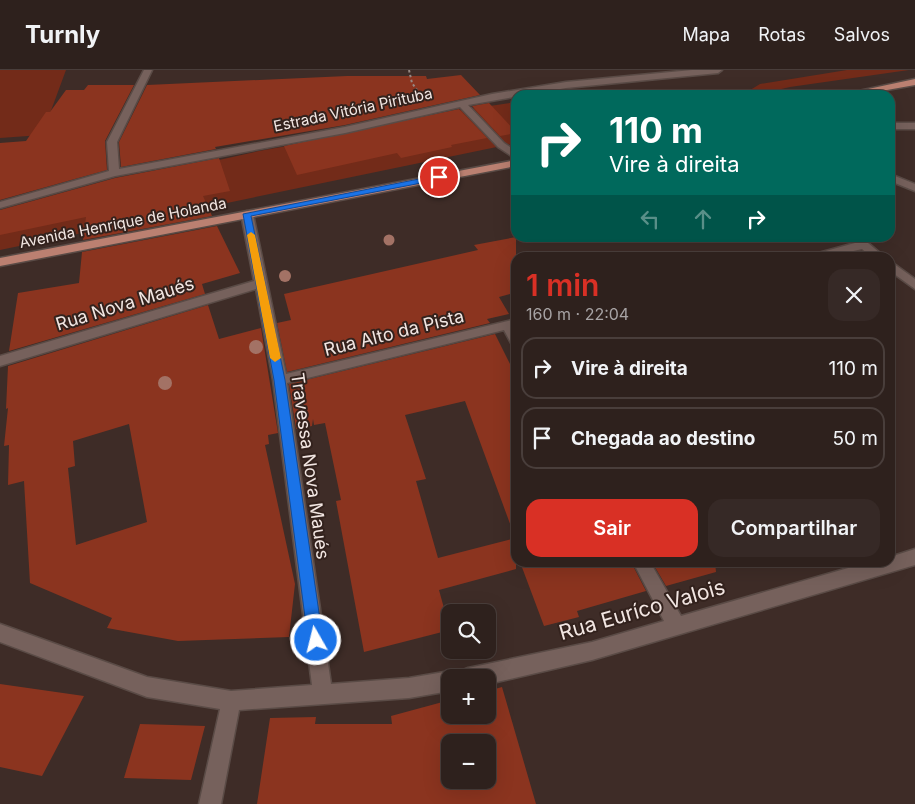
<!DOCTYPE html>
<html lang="pt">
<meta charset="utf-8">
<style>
:root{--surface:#2e211d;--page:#362926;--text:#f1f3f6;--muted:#a7a3a4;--line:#493e3b;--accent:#d93025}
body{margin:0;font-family:Inter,sans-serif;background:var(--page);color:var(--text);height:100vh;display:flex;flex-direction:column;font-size:19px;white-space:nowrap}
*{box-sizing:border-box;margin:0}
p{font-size:16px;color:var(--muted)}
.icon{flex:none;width:28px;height:28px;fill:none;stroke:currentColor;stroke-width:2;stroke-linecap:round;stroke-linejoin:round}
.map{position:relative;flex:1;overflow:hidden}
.details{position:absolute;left:511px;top:182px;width:384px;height:315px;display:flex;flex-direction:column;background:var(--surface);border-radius:15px;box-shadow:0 5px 20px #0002,0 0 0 1px var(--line)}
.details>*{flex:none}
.hud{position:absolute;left:511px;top:20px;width:384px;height:152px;border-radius:15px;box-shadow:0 5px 20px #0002,0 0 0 1px var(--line);background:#00695c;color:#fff;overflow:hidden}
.fabs{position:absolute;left:441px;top:534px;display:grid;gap:10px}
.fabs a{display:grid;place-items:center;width:55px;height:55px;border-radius:10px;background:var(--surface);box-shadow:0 5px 20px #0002,0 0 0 1px var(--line);font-size:25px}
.pin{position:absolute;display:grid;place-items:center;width:42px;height:42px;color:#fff;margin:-21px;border:2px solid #fff;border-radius:50%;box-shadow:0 1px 5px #0007}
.me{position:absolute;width:55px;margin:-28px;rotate:352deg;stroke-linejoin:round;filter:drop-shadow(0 0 4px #0008)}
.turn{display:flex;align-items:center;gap:18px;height:105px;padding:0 15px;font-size:22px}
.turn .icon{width:65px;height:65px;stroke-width:2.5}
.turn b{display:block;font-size:35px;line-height:42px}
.lanes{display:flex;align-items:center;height:48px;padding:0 15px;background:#0003;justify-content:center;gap:25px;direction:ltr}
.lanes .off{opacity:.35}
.round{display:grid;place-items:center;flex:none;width:52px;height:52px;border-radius:15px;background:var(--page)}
.head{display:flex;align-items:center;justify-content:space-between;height:85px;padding:0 15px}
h1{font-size:30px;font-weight:600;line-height:38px;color:var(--accent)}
.primary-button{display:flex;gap:10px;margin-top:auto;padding:10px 15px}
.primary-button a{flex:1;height:58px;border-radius:15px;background:var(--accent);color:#fff;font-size:20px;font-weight:600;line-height:58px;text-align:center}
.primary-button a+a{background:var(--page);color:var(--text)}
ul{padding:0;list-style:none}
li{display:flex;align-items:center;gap:15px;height:62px;margin:0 10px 8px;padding:0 5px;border:2px solid var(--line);border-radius:15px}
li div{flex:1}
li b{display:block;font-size:19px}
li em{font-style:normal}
header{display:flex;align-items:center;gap:30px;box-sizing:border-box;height:70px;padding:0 25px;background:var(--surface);border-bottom:1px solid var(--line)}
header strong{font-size:24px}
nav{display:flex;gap:28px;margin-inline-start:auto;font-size:18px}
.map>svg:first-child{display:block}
</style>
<header>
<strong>Turnly</strong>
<nav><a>Mapa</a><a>Rotas</a><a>Salvos</a></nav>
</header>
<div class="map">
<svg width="915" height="734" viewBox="0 0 915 734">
<rect width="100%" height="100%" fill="#3e2c27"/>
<!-- green -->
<path fill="#732b19" d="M 0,0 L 66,0 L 42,65 L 0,68 Z
M 847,0 L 909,0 L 790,17 L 756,25 L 742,25 L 760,14 Z
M 516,32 L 516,73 L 0,180 L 0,146 L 156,104 L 259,81 L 360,63 L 442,43 Z"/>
<!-- building -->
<path fill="#8b341f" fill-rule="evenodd" d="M 461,5 L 480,25 L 345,55 L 215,77 L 216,79 L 121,97 L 119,72 L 147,15 L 347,6 L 426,6 L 427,9 Z
M 88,15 L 134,15 L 105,71 L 107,100 L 0,130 L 0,73 L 26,71 L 46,42 L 50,42 L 66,20 L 84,20 Z
M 489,33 L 516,62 L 516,63 L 500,66 L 472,36 Z
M 459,39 L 487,68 L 451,75 L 452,77 L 401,88 L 397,83 L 297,105 L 284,76 Z
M 219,88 L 230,121 L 203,126 L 212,146 L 83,170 L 86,147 L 0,165 L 0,140 L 115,108 Z
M 217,156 L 240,203 L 202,214 L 205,224 L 9,281 L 18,223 L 79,213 L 82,182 Z
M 516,167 L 516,226 L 514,223 L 499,227 L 509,244 L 487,249 L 490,253 L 287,302 L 277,253 L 291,250 L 284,224 L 478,180 L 474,175 Z
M 208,235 L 219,269 L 261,258 L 278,363 L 268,365 L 269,374 L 265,375 L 295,514 L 289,567 L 178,571 L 107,558 L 112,548 L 30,513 L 24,411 L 8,415 L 9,375 L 4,376 L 8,338 L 6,339 L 8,296 ZM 129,354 L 147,452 L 76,475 L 68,398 L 75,396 L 73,371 Z
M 495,264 L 516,306 L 516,461 L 513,462 L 465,331 L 405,345 L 426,409 L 416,411 L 438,488 L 516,468 L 516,499 L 439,520 L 450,560 L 364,582 L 336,431 L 341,430 L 325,353 L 314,355 L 313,349 L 312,356 L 296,359 L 289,314 Z
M 520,492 L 631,492 L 646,521 L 577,541 L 579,547 L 544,556 Z
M 652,492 L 715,492 L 716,502 L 666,516 Z
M 0,614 L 84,626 L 42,706 L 0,697 Z
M 502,617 L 536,734 L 257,734 L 270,648 L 316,647 L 315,654 L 392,654 L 391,646 L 450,630 L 450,645 L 488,645 L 488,621 ZM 450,672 L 488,672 L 488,710 L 450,710 Z
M 140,654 L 205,656 L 191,710 L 124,708 Z"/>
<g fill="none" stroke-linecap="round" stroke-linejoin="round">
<!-- street casing -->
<g stroke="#5a4b46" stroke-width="3">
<path id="street" d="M 144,0 L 152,0 L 117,72 L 119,99 L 345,57 L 492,24 L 566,12 L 692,0 L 722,0 L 718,3 L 566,18 L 468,35 L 504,73 L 516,81 L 516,89 L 498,77 L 460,37 L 345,63 L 115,106 L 0,138 L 0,132 L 109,101 L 107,72 Z
M 890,53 L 915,53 L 915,59 L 890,59 Z
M 247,141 L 253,144 L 286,304 L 516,249 L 516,275 L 511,273 L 504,260 L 287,313 L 331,614 L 409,608 L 450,601 L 457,604 L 458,608 L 450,608 L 450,621 L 409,628 L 239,640 L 221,734 L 199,734 L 220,639 L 147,627 L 0,572 L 0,554 L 147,607 L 231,621 L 312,615 L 273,310 L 256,219 L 0,296 L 0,286 L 254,211 L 241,144 Z
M 851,168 L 862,168 L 886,188 L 872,188 L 862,179 L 824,188 L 800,188 L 855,173 Z
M 890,191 L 915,209 L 915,219 L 890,201 Z
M 915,479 L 915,495 L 592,590 L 488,614 L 488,608 L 459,608 L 461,601 L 468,598 L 592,572 L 664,551 L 633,492 L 650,492 L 681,546 L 869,492 L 890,492 L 890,487 Z"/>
</g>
<!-- secondary casing -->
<g stroke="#5a4b46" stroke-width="3">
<path id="secondary" d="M 890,104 L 915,114 L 915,121 L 890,111 Z"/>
</g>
<!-- primary casing -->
<g stroke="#5a4b46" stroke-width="3">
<path id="primary" d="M 915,9 L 915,15 L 859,25 L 840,25 Z
M 516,90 L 516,96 L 0,196 L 0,188 Z"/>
</g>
<!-- path -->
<path stroke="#978883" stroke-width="2" stroke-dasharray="2.5 2.5" stroke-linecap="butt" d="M 409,0 L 412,13 L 417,20"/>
<!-- street -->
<use href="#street" fill="#76615c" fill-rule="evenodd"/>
<!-- secondary -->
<use href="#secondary" fill="#76615c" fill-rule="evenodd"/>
<!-- primary -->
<use href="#primary" fill="#bb8071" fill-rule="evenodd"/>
</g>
<!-- trees -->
<g fill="#a37265">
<circle cx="389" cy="170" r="5.5"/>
<circle cx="285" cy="206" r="6"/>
<circle cx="256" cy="277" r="7"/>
<circle cx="165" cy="313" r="7"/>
</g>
<!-- route -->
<path fill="#1a73e8" stroke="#114b97" d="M 439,105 L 443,107 L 442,109 L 251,146 L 285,310 L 323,570 L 320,575 L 316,577 L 311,575 L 308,570 L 274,310 L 243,144 Z"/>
<!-- slow -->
<path fill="#f59e0b" d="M 251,162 L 255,165 L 281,288 L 275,292 L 270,288 L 247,165 Z"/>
<g text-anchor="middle" stroke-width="4" stroke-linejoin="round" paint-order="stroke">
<!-- far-street labels -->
<g font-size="15" fill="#f2e6e2" stroke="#33221d">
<text transform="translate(353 40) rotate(-12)" y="5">Estrada Vitória Pirituba</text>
<text transform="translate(123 153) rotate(-11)" y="5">Avenida Henrique de Holanda</text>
</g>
<!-- street labels -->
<g font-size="18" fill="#f2e6e2" stroke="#33221d">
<text transform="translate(125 234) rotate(-17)" y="6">Rua Nova Maués</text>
<text transform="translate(394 263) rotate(-14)" y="6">Rua Alto da Pista</text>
<text transform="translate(310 396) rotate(82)" y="6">Travessa Nova Maués</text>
</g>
<!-- near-street labels -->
<g font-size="21" fill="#f2e6e2" stroke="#33221d">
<text transform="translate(642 540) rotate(-16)" y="7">Rua Euríco Valois</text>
</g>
</g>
</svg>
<div class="fabs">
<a><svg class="icon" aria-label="search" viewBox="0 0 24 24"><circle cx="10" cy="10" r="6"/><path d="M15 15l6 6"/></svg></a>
<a>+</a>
<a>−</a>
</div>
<div class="pin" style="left:439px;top:107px;background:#d93025"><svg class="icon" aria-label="arrive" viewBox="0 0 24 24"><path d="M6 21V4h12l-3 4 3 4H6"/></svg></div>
<svg class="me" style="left:316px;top:570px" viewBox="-20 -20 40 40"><circle r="17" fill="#1a73e8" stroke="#fff" stroke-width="3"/><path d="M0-11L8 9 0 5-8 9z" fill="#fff"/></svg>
<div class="hud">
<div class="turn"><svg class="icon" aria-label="right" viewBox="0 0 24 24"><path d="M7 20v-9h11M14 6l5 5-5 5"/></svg><div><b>110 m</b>Vire à direita</div></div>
<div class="lanes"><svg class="icon off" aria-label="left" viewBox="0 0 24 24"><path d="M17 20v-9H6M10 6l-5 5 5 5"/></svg><svg class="icon off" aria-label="ahead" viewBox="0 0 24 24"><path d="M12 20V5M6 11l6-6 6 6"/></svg><svg class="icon" aria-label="right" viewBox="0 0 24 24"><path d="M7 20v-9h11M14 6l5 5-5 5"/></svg></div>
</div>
<section class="details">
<div class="head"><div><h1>1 min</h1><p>160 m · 22:04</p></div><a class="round"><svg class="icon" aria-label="close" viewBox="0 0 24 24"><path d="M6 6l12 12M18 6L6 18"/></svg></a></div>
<ul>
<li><svg class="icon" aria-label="right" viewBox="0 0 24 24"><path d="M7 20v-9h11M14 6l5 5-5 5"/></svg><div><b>Vire à direita</b></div><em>110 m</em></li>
<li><svg class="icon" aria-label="arrive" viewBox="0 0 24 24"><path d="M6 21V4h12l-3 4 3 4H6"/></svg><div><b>Chegada ao destino</b></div><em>50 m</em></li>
</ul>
<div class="primary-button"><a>Sair</a><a>Compartilhar</a></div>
</section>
</div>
